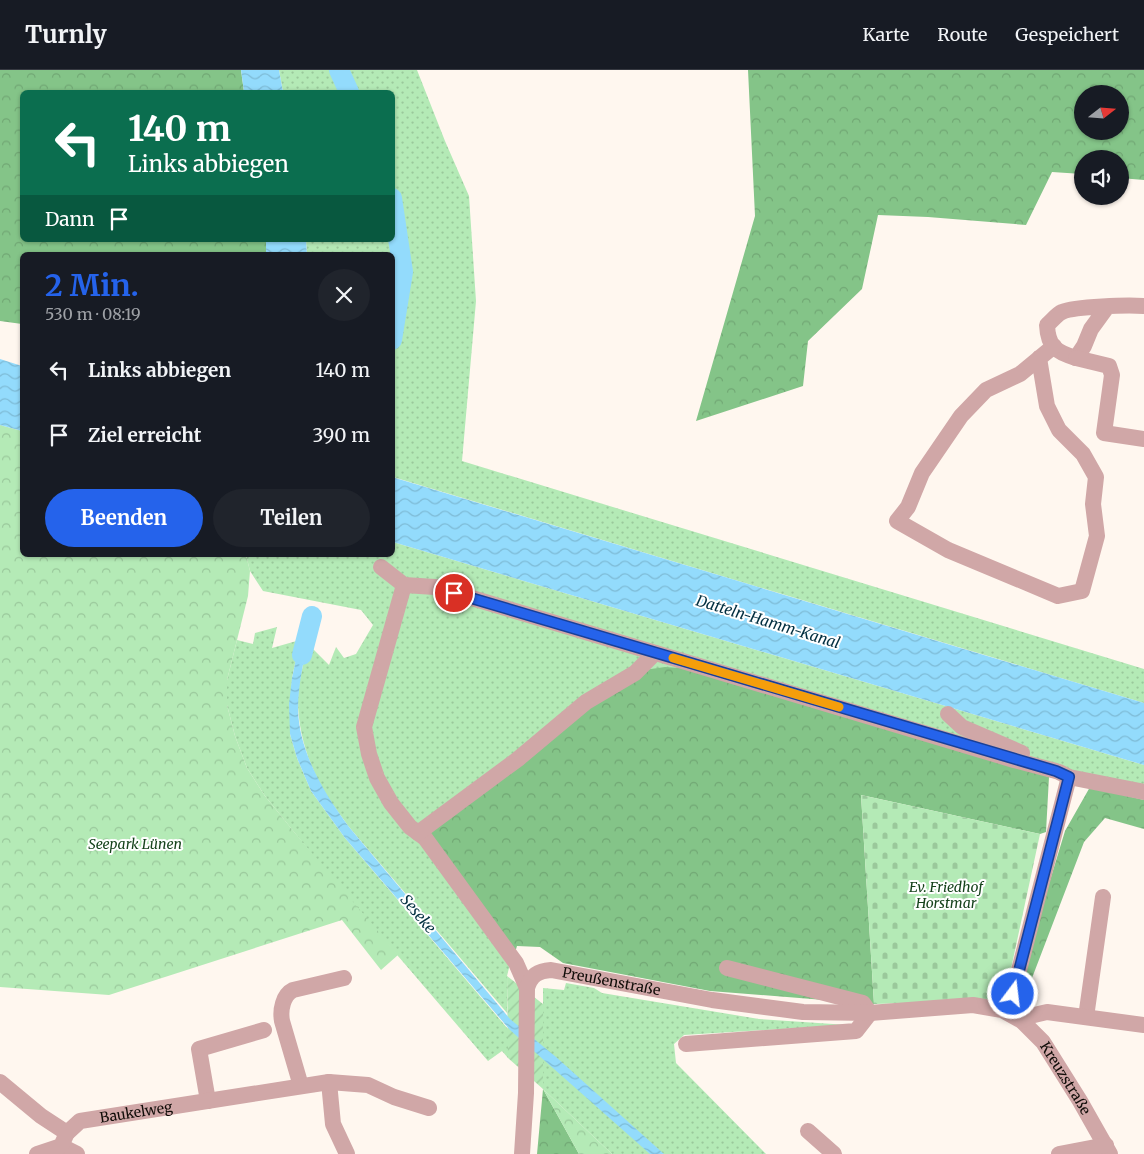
<!DOCTYPE html>
<html lang="de">
<meta charset="utf-8">
<style>
:root{--surface:#171b24;--page:#20242c;--text:#f1f3f6;--muted:#9ea1a6;--line:#363941;--accent:#2563eb}
body{margin:0;font-family:Merriweather,serif;background:var(--page);color:var(--text);height:100vh;display:flex;flex-direction:column;font-size:19px;white-space:nowrap}
*{box-sizing:border-box;margin:0}
p{font-size:16px;color:var(--muted)}
.icon{flex:none;width:28px;height:28px;fill:none;stroke:currentColor;stroke-width:2;stroke-linecap:round;stroke-linejoin:round}
.map{position:relative;flex:1;overflow:hidden}
.side{position:absolute;left:20px;top:182px;width:375px;height:305px;display:flex;flex-direction:column;background:var(--surface);border-radius:8px;box-shadow:0 1px 4px #0004}
.side>*{flex:none}
.guide{position:absolute;left:20px;top:20px;width:375px;height:152px;border-radius:8px;box-shadow:0 1px 4px #0004;background:#0b6e4f;color:#fff;overflow:hidden}
.needle{width:32px;rotate:73deg}
.tools{position:absolute;left:1074px;top:15px;display:grid;gap:10px}
.tools a{display:grid;place-items:center;width:55px;height:55px;border-radius:50%;background:var(--surface);box-shadow:0 1px 4px #0004;font-size:25px}
.pin{position:absolute;display:grid;place-items:center;width:42px;height:42px;color:#fff;margin:-21px;border:2px solid #fff;border-radius:50%;box-shadow:0 1px 5px #0007}
.me{position:absolute;width:55px;margin:-28px;rotate:15deg;stroke-linejoin:round;filter:drop-shadow(0 0 4px #0008)}
.turn{display:flex;align-items:center;gap:18px;height:105px;padding:0 25px;font-size:22px}
.turn .icon{width:65px;height:65px;stroke-width:2.5}
.turn b{display:block;font-size:35px;line-height:42px}
.then{display:flex;align-items:center;height:48px;padding:0 25px;background:#0003;gap:10px;font-size:19px}
.round{display:grid;place-items:center;flex:none;width:52px;height:52px;border-radius:26px;background:var(--page)}
.head{display:flex;align-items:center;justify-content:space-between;height:85px;padding:0 25px}
h1{font-size:30px;font-weight:700;line-height:38px;color:var(--accent)}
.button{display:flex;gap:10px;margin-top:auto;padding:10px 25px}
.button a{flex:1;height:58px;border-radius:30px;background:var(--accent);color:#fff;font-size:20px;font-weight:700;line-height:58px;text-align:center}
.button a+a{background:var(--page);color:var(--text)}
ul{padding:0;list-style:none}
li{display:flex;align-items:center;gap:15px;height:65px;padding:0 25px}
li div{flex:1}
li b{display:block;font-size:19px}
li em{font-style:normal}
header{display:flex;align-items:center;gap:30px;box-sizing:border-box;height:70px;padding:0 25px;background:var(--surface);border-bottom:1px solid var(--line)}
header strong{font-size:24px}
nav{display:flex;gap:28px;margin-inline-start:auto;font-size:18px}
.map>svg:first-child{display:block}
</style>
<header>
<strong>Turnly</strong>
<nav><a>Karte</a><a>Route</a><a>Gespeichert</a></nav>
</header>
<div class="map">
<svg width="1144" height="1084" viewBox="0 0 1144 1084">
<defs>
<pattern id="grass-dots" width="8" height="8" patternUnits="userSpaceOnUse" patternTransform="scale(1.25)"><rect width="8" height="8" fill="#b4eab6"/><path d="M2 2h.1M6 6h.1" fill="none" stroke="#9ac89b" stroke-width="1.8" stroke-linecap="round"/></pattern>
<pattern id="forest-crowns" width="20" height="18" patternUnits="userSpaceOnUse" patternTransform="scale(1.25)"><rect width="20" height="18" fill="#84c488"/><path d="M2 6a3 3 0 1 1 6 0M12 15a3 3 0 1 1 6 0" fill="none" stroke="#71a774"/></pattern>
<pattern id="cemetery-stones" width="16" height="16" patternUnits="userSpaceOnUse" patternTransform="scale(1.25)"><rect width="16" height="16" fill="#b4eab6"/><path d="M2 7V4a2 2 0 0 1 4 0v3zM10 15v-3a2 2 0 0 1 4 0v3z" fill="#9ac89b"/></pattern>
<pattern id="park-crowns" width="20" height="18" patternUnits="userSpaceOnUse" patternTransform="scale(1.25)"><rect width="20" height="18" fill="#b4eab6"/><path d="M2 6a3 3 0 1 1 6 0M12 15a3 3 0 1 1 6 0" fill="none" stroke="#9ac89b"/></pattern>
<pattern id="garden-furrows" width="10" height="10" patternUnits="userSpaceOnUse" patternTransform="scale(1.25)"><rect width="10" height="10" fill="#b4eab6"/><path d="M-1 1l2-2M0 10L10 0M9 11l2-2" fill="none" stroke="#9ac89b"/></pattern>
<pattern id="water-waves" width="16" height="10" patternUnits="userSpaceOnUse" patternTransform="scale(1.25)"><rect width="16" height="10" fill="#93dbfc"/><path d="M0 5q4-4 8 0t8 0" fill="none" stroke="#7ebbd6"/></pattern>
</defs>
<rect width="100%" height="100%" fill="#fff7ef"/>
<!-- grass -->
<path fill="url(#grass-dots)" d="M 279,0 L 417,0 L 445,71 L 469,126 L 476,231 L 462,391 L 1144,599 L 1144,633 L 393,407 L 392,185 L 307,185 L 306,170 L 392,170 L 392,22 L 283,22 Z
M 393,472 L 1144,695 L 1144,730 L 1049,707 L 590,638 L 511,890 L 507,906 L 507,943 L 349,757 C 342,747 335,738 329,729 C 308,697 294,653 299,615 C 301,601 305,588 308,574 L 329,595 L 336,577 L 344,588 L 356,584 L 373,555 L 361,540 L 263,521 L 250,501 L 246,485 L 392,485 Z
M 277,557 L 272,578 L 300,570 L 292,608 L 290,664 L 297,688 L 311,721 L 345,768 L 508,959 L 508,988 L 502,981 L 488,991 L 332,809 L 265,726 L 247,698 L 235,666 L 227,635 L 227,610 L 237,570 L 253,574 L 255,563 Z
M 566,913 L 594,918 L 602,923 L 759,949 L 848,955 L 684,965 L 674,974 L 676,993 L 766,1084 L 612,1084 L 543,1019 L 543,918 L 564,920 Z"/>
<!-- forest -->
<path fill="url(#forest-crowns)" fill-rule="evenodd" d="M 0,0 L 241,0 L 244,22 L 22,22 L 22,170 L 266,170 L 266,185 L 22,185 L 22,254 L 0,251 Z
M 748,0 L 1144,0 L 1144,110 L 1120,108 L 1120,89 L 1082,89 L 1082,104 L 1052,102 L 1026,155 L 928,147 L 878,145 L 862,219 L 808,271 L 803,316 L 696,351 L 755,146 ZM 1082,24 L 1120,24 L 1120,61 L 1082,61 Z
M 665,597 L 693,599 L 1049,707 L 1046,762 L 1040,764 L 861,725 L 874,934 L 710,921 L 563,893 L 540,877 L 517,876 L 514,886 L 431,764 L 431,760 L 590,638 L 644,600 Z
M 1090,717 L 1144,730 L 1144,759 L 1105,748 L 1084,772 L 1032,908 L 1021,906 L 1065,761 Z
M 543,1019 L 579,1084 L 537,1084 Z"/>
<!-- cemetery -->
<path fill="url(#cemetery-stones)" d="M 861,725 L 1040,764 L 1003,936 L 976,931 L 874,934 Z"/>
<!-- park -->
<path fill="url(#park-crowns)" d="M 0,355 L 22,361 L 22,485 L 246,485 L 250,501 L 248,526 L 227,610 L 227,635 L 235,666 L 247,698 L 265,726 L 295,763 L 398,885 L 381,900 L 342,850 L 109,925 L 0,917 Z
M 543,1019 L 612,1084 L 579,1084 Z"/>
<!-- garden -->
<path fill="url(#garden-furrows)" d="M 507,906 L 543,934 L 543,1019 L 508,988 Z"/>
<!-- water -->
<path fill="url(#water-waves)" d="M 241,0 L 279,0 L 283,22 L 244,22 Z
M 266,170 L 306,170 L 307,185 L 266,185 Z
M 0,289 L 22,296 L 22,361 L 0,355 Z
M 392,407 L 1144,633 L 1144,695 L 393,472 Z
M 306,558 L 311,559 C 305,585 298,612 298,639 C 299,682 324,723 349,757 L 510,949 L 556,987 L 664,1084 L 650,1084 L 510,960 L 345,768 L 311,721 L 297,688 L 290,664 L 289,634 L 292,608 L 300,570 L 303,568 Z"/>
<g fill="none" stroke-linecap="round" stroke-linejoin="round">
<!-- river -->
<path stroke="#93dbfc" stroke-width="20" d="M 339,0 L 349,22
M 392,128 L 403,202 L 392,270
M 302,585 L 312,546"/>
<!-- minor -->
<g stroke="#d0a7a7" stroke-width="16">
<path d="M 1107,237 L 1091,259 L 1084,276 L 1076,288 C 1056,282 1048,277 1047,255 C 1052,251 1057,244 1062,242 C 1075,236 1129,235 1144,236"/>
<path d="M 1039,288 L 1047,336 L 1059,360 L 1083,384 L 1096,407 L 1093,434 L 1097,466 L 1082,521 L 1058,526 L 948,480 L 897,451 L 908,437 L 922,403 L 961,346 L 986,320 L 1020,304 L 1054,276"/>
<path d="M 1076,288 L 1109,296 L 1112,305 L 1104,363 L 1144,369"/>
<path d="M 381,497 L 404,515 L 364,657 L 369,684 L 377,708 L 391,733 L 410,757 L 425,768 L 516,893 L 527,918"/>
<path d="M 404,515 L 435,517 L 1014,690 L 1056,701"/>
<path d="M 948,644 L 962,657 L 1022,683"/>
<path d="M 1059,702 L 1069,707 L 1144,722"/>
<path d="M 418,763 L 518,689 L 586,632 L 635,603 L 655,583"/>
<path d="M 1008,943 L 1069,707"/>
<path d="M 1086,947 L 1103,827"/>
<path d="M 1022,951 L 1030,946 L 1047,942 L 1144,955"/>
<path d="M 686,974 L 856,961 L 870,943 L 863,933 L 727,898"/>
<path d="M 0,1012 L 41,1046 L 67,1063"/>
<path d="M 329,1012 L 333,1054 L 347,1084"/>
<path d="M 301,1016 L 282,951 C 280,940 283,925 293,920 L 344,908"/>
<path d="M 208,1031 L 199,979 L 264,960"/>
<path d="M 808,1061 L 834,1084"/>
<path d="M 61,1076 L 77,1084"/>
<path id="s1" d="M 37,1084 L 61,1076 L 67,1063 L 80,1051 L 329,1012 L 368,1015 L 394,1027 L 429,1038"/>
<path id="s2" d="M 522,1084 L 526,1023 L 527,918 C 531,905 538,901 551,900 L 712,930 L 803,942 L 870,943 L 973,935 L 1002,940 L 1022,951 L 1043,972 L 1080,1031 L 1110,1084"/>
<path d="M 1059,1084 L 1106,1075"/>
</g>
</g>
<g fill="none" stroke-linecap="round" stroke-linejoin="round">
<!-- route casing -->
<g stroke="#184099" stroke-width="12">
<path id="route" d="M 454,523 L 1056,701 L 1069,707 L 1013,924"/>
</g>
<!-- route -->
<use href="#route" stroke="#2563eb" stroke-width="9"/>
<!-- slow -->
<path stroke="#f59e0b" stroke-width="9" d="M 673,588 L 839,637"/>
</g>
<g text-anchor="middle" stroke-width="4" stroke-linejoin="round" paint-order="stroke">
<!-- park labels -->
<g font-size="14" font-style="italic" fill="#16431c" stroke="#fff">
<text x="135" y="779">Seepark Lünen</text>
<text x="946" y="822">Ev. Friedhof<tspan x="946" dy="16">Horstmar</tspan></text>
</g>
<!-- street labels -->
<g font-size="14" fill="#100c08" stroke="#fff">
<text dy="5" stroke="none"><textPath href="#s2" startOffset="260">Preußenstraße</textPath></text>
<text dy="5" stroke="none"><textPath href="#s2" startOffset="749">Kreuzstraße</textPath></text>
<text dy="5" stroke="none"><textPath href="#s1" startOffset="114">Baukelweg</textPath></text>
</g>
<!-- water labels -->
<g font-size="15" font-style="italic" fill="#022f40" stroke="#fff">
<text transform="translate(768 552) rotate(17)" y="5">Datteln-Hamm-Kanal</text>
<text transform="translate(418 844) rotate(50)" y="5">Seseke</text>
</g>
</g>
</svg>
<div class="tools">
<a><svg class="needle" viewBox="-14 -14 28 28"><path d="M0-13l5 13h-10z" fill="#e53935"/><path d="M0 13l5-13h-10z" fill="#9ea1a6"/></svg></a>
<a><svg class="icon" aria-label="sound" viewBox="0 0 24 24"><path d="M4 9h4l5-4v14l-5-4H4zM17 9q2 3 0 6"/></svg></a>
</div>
<div class="pin" style="left:454px;top:523px;background:#d93025"><svg class="icon" aria-label="arrive" viewBox="0 0 24 24"><path d="M6 21V4h12l-3 4 3 4H6"/></svg></div>
<svg class="me" style="left:1013px;top:924px" viewBox="-20 -20 40 40"><circle r="17" fill="#2563eb" stroke="#fff" stroke-width="3"/><path d="M0-11L8 9 0 5-8 9z" fill="#fff"/></svg>
<div class="guide">
<div class="turn"><svg class="icon" aria-label="left" viewBox="0 0 24 24"><path d="M17 20v-9H6M10 6l-5 5 5 5"/></svg><div><b>140 m</b>Links abbiegen</div></div>
<div class="then">Dann<svg class="icon" aria-label="arrive" viewBox="0 0 24 24"><path d="M6 21V4h12l-3 4 3 4H6"/></svg></div>
</div>
<section class="side">
<div class="head"><div><h1>2 Min.</h1><p>530 m · 08:19</p></div><a class="round"><svg class="icon" aria-label="close" viewBox="0 0 24 24"><path d="M6 6l12 12M18 6L6 18"/></svg></a></div>
<ul>
<li><svg class="icon" aria-label="left" viewBox="0 0 24 24"><path d="M17 20v-9H6M10 6l-5 5 5 5"/></svg><div><b>Links abbiegen</b></div><em>140 m</em></li>
<li><svg class="icon" aria-label="arrive" viewBox="0 0 24 24"><path d="M6 21V4h12l-3 4 3 4H6"/></svg><div><b>Ziel erreicht</b></div><em>390 m</em></li>
</ul>
<div class="button"><a>Beenden</a><a>Teilen</a></div>
</section>
</div>
